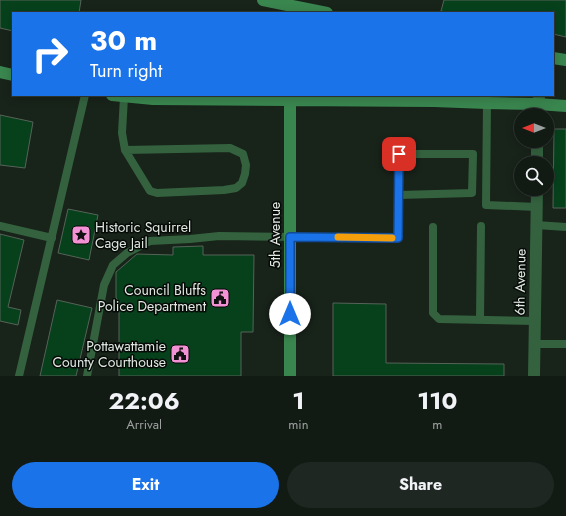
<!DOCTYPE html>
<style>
:root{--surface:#121a14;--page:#1f2722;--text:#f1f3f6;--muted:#9ca1a0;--line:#313834;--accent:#1a73e8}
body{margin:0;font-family:Jost,sans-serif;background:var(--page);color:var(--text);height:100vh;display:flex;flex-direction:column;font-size:15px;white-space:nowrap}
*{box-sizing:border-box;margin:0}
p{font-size:13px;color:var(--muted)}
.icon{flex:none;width:22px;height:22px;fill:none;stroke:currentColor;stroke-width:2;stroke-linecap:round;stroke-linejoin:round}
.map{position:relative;height:376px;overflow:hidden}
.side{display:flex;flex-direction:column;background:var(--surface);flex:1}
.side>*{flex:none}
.hud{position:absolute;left:12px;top:12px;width:542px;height:84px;border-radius:0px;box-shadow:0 2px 10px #0003,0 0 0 1px var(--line);background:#1a73e8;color:#fff;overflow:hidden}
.needle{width:26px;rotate:270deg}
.fabs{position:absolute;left:514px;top:108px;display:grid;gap:8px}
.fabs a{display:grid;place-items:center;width:40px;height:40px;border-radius:50%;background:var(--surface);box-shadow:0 2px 10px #0003,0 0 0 1px var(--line);font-size:20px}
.pin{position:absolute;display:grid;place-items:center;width:34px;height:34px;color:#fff;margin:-17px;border-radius:8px;box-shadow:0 2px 6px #0006}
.me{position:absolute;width:44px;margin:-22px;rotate:0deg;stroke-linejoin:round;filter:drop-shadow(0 0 3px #0008)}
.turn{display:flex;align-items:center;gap:14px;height:84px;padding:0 12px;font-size:18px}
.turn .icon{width:52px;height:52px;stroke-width:2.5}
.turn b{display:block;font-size:28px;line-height:34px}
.eta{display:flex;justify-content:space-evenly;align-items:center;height:68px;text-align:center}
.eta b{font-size:24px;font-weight:700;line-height:28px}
.button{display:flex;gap:8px;margin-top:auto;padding:8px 12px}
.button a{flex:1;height:46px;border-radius:24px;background:var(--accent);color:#fff;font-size:16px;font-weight:700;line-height:46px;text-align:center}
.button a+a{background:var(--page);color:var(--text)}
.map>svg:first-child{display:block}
</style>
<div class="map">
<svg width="566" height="376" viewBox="0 0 566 376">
<rect width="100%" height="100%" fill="#18231a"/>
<!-- building -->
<path fill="#06411c" stroke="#566358" d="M 0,0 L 81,0 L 79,13 L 13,13 L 13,31 L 0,28 Z
M 444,0 L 566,0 L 566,37 L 553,34 L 553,13 L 451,13 L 441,11 Z
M 0,115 L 33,122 L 25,168 L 0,165 Z
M 554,129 L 566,129 L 566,208 L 553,208 Z
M 68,209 L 98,215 L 89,260 L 58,253 Z
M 0,234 L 24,240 L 8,307 L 21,310 L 18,325 L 0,321 Z
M 203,246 L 203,255 L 254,255 L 253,332 L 241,332 L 241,376 L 119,376 L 119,301 L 116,298 L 116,272 L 137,254 L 173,255 L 173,247 Z
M 57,300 L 92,308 L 76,376 L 40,376 Z
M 333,303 L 386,304 L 386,363 L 504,364 L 504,376 L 333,376 Z"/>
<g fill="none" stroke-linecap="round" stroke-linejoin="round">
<!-- lane -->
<path stroke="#34623f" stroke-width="8" d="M 124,97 L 122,133 L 125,150 L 150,191 L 157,193 L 224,190 L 236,188 L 242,183 L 245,174 L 246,165 L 243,154 L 230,148 L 125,150
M 487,103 L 486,205 L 537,207
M 536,225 L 566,227
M 0,226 L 52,238
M 433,227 L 433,313 L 439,319 L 535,321
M 480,320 L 481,226
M 534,344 L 566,344
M 19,376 L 85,95
M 87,376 L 104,285 L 113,265 L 127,253 L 150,241 L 190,239 L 219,236 L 398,238 L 399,154 L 473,154 L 472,193 L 399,195"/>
<!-- street -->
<path stroke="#34623f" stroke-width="12" d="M 538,115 L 539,95
M 537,163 L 537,141
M 534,376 L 537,189"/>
<!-- secondary -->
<path stroke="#3a864f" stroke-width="12" d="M 263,0 L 327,13
M 553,58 L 566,60
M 0,72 L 13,75
M 112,95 L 153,99 L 434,101 L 487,103 L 538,104 L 566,106
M 290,376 L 290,95"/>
</g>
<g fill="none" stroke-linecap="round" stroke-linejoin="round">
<!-- route casing -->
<g stroke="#114b97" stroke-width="10">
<path id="route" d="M 290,314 L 290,237 L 398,238 L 399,154"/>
</g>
<!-- route -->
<use href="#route" stroke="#1a73e8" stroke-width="7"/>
<!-- slow -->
<path stroke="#f59e0b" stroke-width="7" d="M 338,237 L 392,238"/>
</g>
<!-- icons -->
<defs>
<g id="sight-square" transform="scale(1)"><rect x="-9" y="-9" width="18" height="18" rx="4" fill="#f391d5" stroke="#060b07"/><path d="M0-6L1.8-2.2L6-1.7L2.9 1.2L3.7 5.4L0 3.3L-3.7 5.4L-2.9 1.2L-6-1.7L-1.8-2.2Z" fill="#111"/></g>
<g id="civic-square" transform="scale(1)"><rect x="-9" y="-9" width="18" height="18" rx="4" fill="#f391d5" stroke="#060b07"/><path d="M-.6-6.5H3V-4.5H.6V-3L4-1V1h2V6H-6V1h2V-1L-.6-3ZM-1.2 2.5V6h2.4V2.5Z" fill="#111"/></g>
</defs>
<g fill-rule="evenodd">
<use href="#sight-square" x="81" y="235"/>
<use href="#civic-square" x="220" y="298"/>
<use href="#civic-square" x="180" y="354"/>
</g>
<g text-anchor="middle" stroke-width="3" stroke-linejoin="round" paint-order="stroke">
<!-- poi labels -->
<g font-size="14" fill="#e1e9e2" stroke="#060b07" text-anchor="end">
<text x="95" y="232" text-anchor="start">Historic Squirrel<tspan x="95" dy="16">Cage Jail</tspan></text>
<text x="206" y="295">Council Bluffs<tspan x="206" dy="16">Police Department</tspan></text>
<text x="166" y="351">Pottawattamie<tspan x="166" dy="16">County Courthouse</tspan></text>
</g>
<!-- street labels -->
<g font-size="14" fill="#e1e9e2" stroke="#060b07">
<text transform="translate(275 235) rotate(-90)" y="5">5th Avenue</text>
<text transform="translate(520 282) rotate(-89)" y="5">6th Avenue</text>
</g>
</g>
</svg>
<div class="fabs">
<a><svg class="needle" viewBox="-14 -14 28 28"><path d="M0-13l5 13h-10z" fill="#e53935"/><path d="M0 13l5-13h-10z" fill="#9ca1a0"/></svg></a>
<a><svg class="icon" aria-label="search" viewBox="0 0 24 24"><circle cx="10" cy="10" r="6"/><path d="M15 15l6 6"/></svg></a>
</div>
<div class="pin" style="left:399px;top:154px;background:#d93025"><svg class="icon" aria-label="arrive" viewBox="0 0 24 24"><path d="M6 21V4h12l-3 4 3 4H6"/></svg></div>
<svg class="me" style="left:290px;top:314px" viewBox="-20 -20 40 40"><circle r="19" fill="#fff"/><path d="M0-13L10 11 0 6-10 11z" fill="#1a73e8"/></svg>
<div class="hud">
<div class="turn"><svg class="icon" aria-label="right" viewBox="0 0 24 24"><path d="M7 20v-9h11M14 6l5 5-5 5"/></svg><div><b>30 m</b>Turn right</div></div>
</div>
</div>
<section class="side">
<div class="eta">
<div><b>22:06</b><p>Arrival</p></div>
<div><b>1</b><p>min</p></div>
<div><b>110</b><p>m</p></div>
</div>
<div class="button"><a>Exit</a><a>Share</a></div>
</section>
